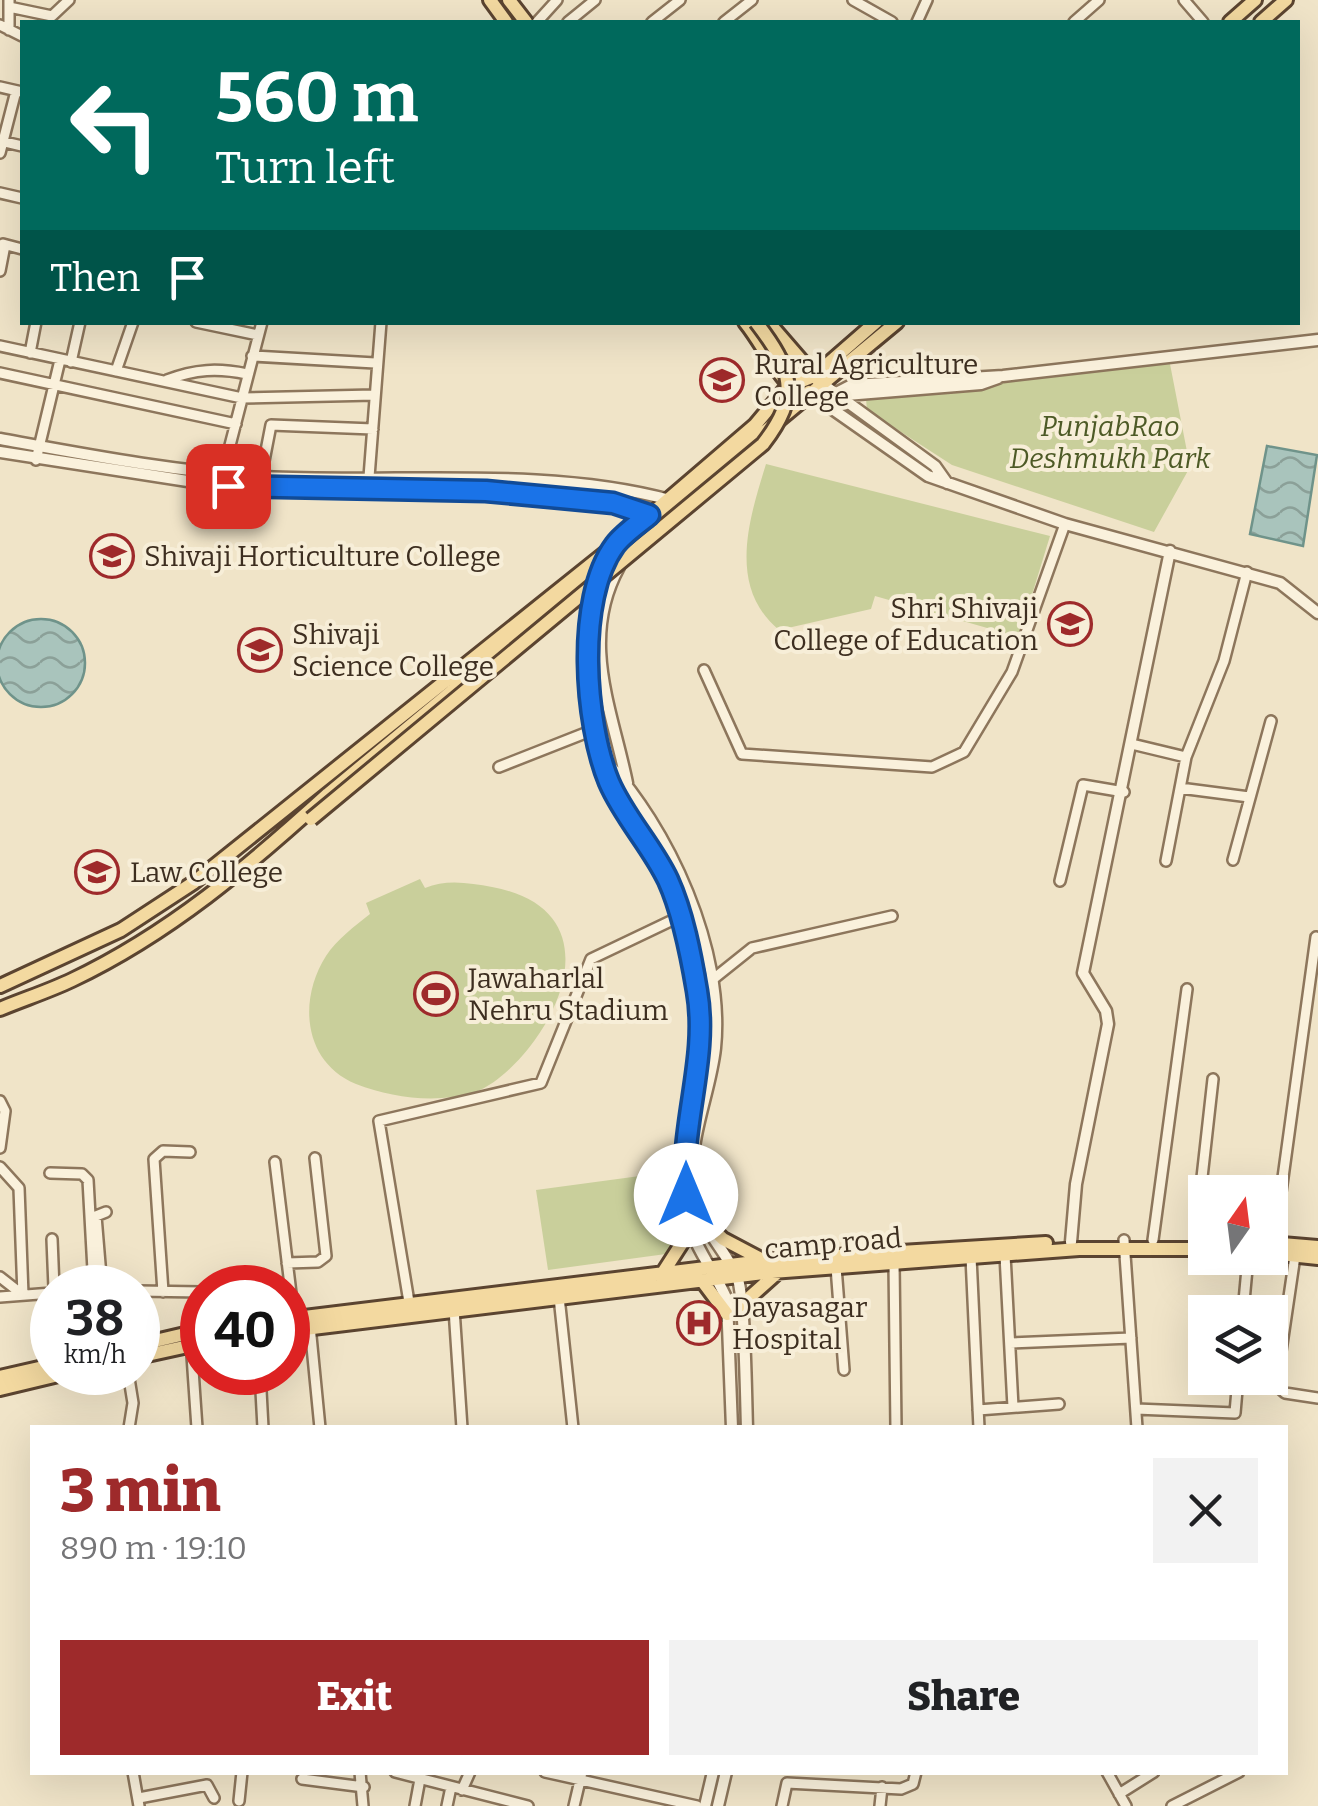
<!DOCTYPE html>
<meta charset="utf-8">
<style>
:root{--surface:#fff;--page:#f2f2f2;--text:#202124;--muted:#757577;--accent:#9e2a2b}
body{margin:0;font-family:Bitter,serif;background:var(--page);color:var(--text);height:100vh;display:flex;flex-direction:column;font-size:38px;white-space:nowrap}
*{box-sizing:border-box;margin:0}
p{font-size:32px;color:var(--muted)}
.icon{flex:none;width:55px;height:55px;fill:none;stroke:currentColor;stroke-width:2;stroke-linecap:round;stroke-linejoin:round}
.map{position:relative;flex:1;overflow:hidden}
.panel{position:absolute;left:30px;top:1425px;width:1258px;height:350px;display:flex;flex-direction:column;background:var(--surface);border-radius:0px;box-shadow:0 10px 40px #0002}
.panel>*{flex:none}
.guide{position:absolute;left:20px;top:20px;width:1280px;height:305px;border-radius:0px;box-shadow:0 10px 40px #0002;background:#00695c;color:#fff;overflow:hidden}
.needle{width:65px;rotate:14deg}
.tools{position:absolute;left:1188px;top:1175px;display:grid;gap:20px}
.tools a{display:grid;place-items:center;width:100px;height:100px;border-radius:0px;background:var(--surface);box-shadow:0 10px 40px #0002;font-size:50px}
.speed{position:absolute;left:30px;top:1265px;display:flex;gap:20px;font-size:50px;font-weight:700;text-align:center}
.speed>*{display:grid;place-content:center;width:130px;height:130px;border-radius:50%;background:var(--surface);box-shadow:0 10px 40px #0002;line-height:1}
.speed small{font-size:25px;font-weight:400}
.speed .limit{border:15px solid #d22;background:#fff;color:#111}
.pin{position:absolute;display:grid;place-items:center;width:85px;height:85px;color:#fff;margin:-42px;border-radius:20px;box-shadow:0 5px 15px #0006}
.me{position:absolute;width:110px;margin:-55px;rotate:0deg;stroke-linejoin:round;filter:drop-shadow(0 0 8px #0008)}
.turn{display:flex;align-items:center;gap:35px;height:210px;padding:0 30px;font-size:45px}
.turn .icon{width:130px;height:130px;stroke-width:2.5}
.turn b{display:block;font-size:70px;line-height:85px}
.then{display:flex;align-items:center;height:95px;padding:0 30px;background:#0003;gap:20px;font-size:38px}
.round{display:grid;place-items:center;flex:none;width:105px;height:105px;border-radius:0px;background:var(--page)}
.head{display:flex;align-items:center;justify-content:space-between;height:170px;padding:0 30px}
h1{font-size:60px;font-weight:800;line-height:75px;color:var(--accent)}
.cta{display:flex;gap:20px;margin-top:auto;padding:20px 30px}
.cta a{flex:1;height:115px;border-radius:0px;background:var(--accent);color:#fff;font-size:40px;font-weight:800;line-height:115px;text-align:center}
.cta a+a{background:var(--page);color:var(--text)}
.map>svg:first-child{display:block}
</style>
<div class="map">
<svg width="1318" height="1806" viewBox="0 0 1318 1806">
<defs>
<pattern id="water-waves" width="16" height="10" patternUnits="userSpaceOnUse" patternTransform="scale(2.5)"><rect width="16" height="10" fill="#a9c4bc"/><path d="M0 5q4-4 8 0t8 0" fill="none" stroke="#8ba098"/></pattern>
</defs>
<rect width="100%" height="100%" fill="#f0e4c8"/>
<!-- green -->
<path fill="#c9cf9b" d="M 1170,364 L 1190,467 L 1154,532 L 952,465 L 867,410 L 866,399 L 871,392 Z
M 766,464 L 1050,536 L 1019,637 L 875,596 L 871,609 L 779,630 C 727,587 749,519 766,464 Z
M 420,879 L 425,888 C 446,879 470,883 492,887 C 590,905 577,988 528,1049 C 515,1065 495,1085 475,1092 C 437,1104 393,1098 356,1084 C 303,1062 298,1000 326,956 C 337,939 355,926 370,914 L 366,903 Z
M 677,1171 L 688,1251 L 548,1270 L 536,1190 Z"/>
<!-- water -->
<path fill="url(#water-waves)" stroke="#6f938a" stroke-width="2.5" d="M 1267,446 L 1317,455 L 1303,546 L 1250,534 Z
M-3 663a44 44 0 1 1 88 0a44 44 0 1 1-88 0Z"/>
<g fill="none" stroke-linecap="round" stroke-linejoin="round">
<!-- minor casing -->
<g stroke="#8d765c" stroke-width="14">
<path id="minor" d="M 9,0 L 9,30
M 853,0 L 892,22
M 1184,0 L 1203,22
M 9,7 L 52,16 L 69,0
M 537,22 L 557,0
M 568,22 L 595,0
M 652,22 L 680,0
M 724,22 L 752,0
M 917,22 L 927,0
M 1074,22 L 1099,0
M 0,25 L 22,36
M 0,87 L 22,92
M 0,141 L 22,146
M 0,153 L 16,91
M 0,193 L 22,198
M 3,244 L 22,249
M 0,271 L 5,245
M 196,322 L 258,335
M 0,346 L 242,398 L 374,395
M 30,353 L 36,322
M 252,356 L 375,363
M 71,362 L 80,322
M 116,371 L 133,322
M 0,373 L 236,424
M 167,380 C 195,369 218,368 247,374
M 36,460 L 60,360
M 264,461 L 271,425 L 373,429
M 369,477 L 381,322
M 221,480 L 262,322
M 704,670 L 742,754 L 932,767 L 964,752 L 1012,672 L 1065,524
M 1132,744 L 1186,757
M 499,767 L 593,730
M 1180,788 L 1249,797
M 1233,860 L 1271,721
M 1166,861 L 1186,757 L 1224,661 L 1247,572
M 1060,881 L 1083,785 L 1124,792
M 697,992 L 752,948 L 892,916
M 0,1101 L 5,1111 L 0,1148
M 275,1162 L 294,1318
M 0,1167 L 19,1188 L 23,1295
M 50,1173 L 82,1174 L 88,1180 L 94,1288
M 52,1239 L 54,1288
M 1124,1240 L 1137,1428
M 1153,1240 L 1187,989
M 1195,1240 L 1213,1079
M 1274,1243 L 1316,937
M 1005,1255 L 1013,1407
M 1295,1256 L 1276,1385 L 1285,1393 L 1318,1398
M 971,1257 L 979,1428
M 287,1263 L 318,1262 L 326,1256 L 315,1158
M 894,1263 L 896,1428
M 836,1267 L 844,1370
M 0,1277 L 23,1295
M 102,1288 L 96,1216 L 106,1212
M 138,1291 L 202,1292
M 163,1292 L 154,1159 L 163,1151 L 190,1152
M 0,1297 L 52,1293
M 559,1297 L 573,1428
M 409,1302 L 379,1121 L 541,1083 L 591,959 L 679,917
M 454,1309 L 462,1428
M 1243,1312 L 1248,1258
M 310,1326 L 320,1428
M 191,1341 L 197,1428
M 1010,1343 L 1131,1338
M 128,1372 L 133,1403 L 129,1428
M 260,1372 L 263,1428
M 1136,1409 L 1235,1413 L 1238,1378
M 978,1410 L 1059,1404
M 133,1772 L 139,1806
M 360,1772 L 363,1806
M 395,1772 L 528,1806
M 545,1772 L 697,1806
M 1107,1772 L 1126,1806
M 302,1779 L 364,1787
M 462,1790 L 470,1772
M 1119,1794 L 1154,1772
M 139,1798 L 207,1785 L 214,1798
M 239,1801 L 242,1772
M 415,1806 L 420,1779
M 447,1806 L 451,1787
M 574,1806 L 582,1772
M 782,1806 L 787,1783 L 901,1789 L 913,1784 L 916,1772
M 880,1806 L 882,1787
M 1172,1806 L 1239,1772"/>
</g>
<!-- tertiary casing -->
<g stroke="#8d765c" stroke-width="15">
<path id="tertiary" d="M 824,385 L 935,466 L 947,483
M 841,391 L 846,395 L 981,384 L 998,378
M 807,399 L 821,401 L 928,476 L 1065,524 L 1280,583 L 1318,613
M 821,401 L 852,385 L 1003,376 L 1318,340
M 0,439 C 88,455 176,472 265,477 C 395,484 544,466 670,500
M 0,452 L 220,486 L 487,491 L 613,503 L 654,519
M 619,567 C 579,640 612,709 627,783
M 601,580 C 579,641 584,722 609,782 C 624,817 651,846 668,880 C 683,912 691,955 697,991 C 711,1069 667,1148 689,1225 C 698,1253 716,1273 727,1300 L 732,1428
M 603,758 C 669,827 725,951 715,1048 C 710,1095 686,1142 694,1189 C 702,1234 721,1242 737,1277 C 745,1293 746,1401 747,1428
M 1071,1242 L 1076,1184 L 1108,1024 L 1106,1011 L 1083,973 L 1170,551
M 705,1806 L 713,1772
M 718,1806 L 726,1772"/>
</g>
<!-- primary casing -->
<g stroke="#5b4430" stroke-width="18">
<path id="primary" d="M 490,0 L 506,22
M 509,0 L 526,22
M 1230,22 L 1255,0
M 1261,22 L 1286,0
M 745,322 C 766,348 779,383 807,399 L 809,392
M 768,322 L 819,381
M 0,986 L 121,930 L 193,883 L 614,546 L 755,425 L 787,387 L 814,376 L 876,322
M 0,1009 C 24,999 49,991 72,980 C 169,934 249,866 328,794 L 897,322
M 702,1219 L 723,1239 L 761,1259
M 1270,1243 L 1318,1247
M 1270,1253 L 1318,1258
M 664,1271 L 691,1229
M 703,1282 L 727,1314
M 740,1306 L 778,1272
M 288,1319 L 771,1260 L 1046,1243
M 288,1331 L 772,1272 L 1079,1249 L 1205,1249
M 138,1345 L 202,1330
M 138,1357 L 202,1343
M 0,1377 L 52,1365
M 0,1389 L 71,1372"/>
</g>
<!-- minor -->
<use href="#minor" stroke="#faf1dc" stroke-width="9"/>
<!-- tertiary -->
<use href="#tertiary" stroke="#faf1dc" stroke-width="10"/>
<!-- primary -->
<use href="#primary" stroke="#f3d9a0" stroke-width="12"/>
<!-- primary-bridge casing -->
<g stroke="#5b4430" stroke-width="18" stroke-linecap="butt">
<path id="primary-bridge" d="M 311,819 L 763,444 C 801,395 792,369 756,322"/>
</g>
<!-- primary-bridge -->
<use href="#primary-bridge" stroke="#f3d9a0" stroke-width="12"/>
</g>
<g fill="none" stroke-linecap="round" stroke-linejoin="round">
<!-- route casing -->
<g stroke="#114b97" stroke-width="25">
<path id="route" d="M 228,486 L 486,491 L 613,503 L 649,515 C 638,524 623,534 615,545 C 575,599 585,724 609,782 C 624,817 652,846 668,880 C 683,913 691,955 697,991 C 709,1059 679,1126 686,1195"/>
</g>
<!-- route -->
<use href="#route" stroke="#1a73e8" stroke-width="18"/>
</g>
<!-- icons -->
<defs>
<g id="university-ring" transform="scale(2.25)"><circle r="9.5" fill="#f7eed8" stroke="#9e2a2b" stroke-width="1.5"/><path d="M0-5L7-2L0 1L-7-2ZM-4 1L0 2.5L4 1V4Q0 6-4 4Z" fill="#9e2a2b"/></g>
<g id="stadium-ring" transform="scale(2.25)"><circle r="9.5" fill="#f7eed8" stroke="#9e2a2b" stroke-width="1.5"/><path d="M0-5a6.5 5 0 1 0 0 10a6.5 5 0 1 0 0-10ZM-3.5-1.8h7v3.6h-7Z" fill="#9e2a2b"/></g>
<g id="hospital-ring" transform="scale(2.25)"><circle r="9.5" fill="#f7eed8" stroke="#9e2a2b" stroke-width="1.5"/><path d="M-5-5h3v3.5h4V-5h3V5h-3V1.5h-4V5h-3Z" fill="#9e2a2b"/></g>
</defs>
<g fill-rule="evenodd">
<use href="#university-ring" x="722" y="380"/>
<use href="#university-ring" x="112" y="556"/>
<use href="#university-ring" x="1070" y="624"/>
<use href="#university-ring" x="260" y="650"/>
<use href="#university-ring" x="97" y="872"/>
<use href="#stadium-ring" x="436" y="994"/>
<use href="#hospital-ring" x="699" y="1323"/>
</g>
<g text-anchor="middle" stroke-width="8" stroke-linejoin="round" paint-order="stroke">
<!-- poi labels -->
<g font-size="28" fill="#3d2e20" stroke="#f7eed8" text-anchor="start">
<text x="754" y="374">Rural Agriculture<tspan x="754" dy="32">College</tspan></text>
<text x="144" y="566">Shivaji Horticulture College</text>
<text x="1038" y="618" text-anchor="end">Shri Shivaji<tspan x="1038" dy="32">College of Education</tspan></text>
<text x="292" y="644">Shivaji<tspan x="292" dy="32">Science College</tspan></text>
<text x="130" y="882">Law College</text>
<text x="468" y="988">Jawaharlal<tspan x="468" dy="32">Nehru Stadium</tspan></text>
<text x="732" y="1317">Dayasagar<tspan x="732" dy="32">Hospital</tspan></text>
</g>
<!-- park labels -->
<g font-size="28" font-style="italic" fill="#4d5a26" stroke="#f7eed8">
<text x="1110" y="436">PunjabRao<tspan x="1110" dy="32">Deshmukh Park</tspan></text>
</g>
<!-- street labels -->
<g font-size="28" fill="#3d2e20" stroke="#f7eed8">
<text transform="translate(833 1243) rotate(-5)" y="10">camp road</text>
</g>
</g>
</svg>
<div class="tools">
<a><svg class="needle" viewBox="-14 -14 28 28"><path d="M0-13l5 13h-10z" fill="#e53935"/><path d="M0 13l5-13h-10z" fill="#757577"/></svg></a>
<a><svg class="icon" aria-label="layers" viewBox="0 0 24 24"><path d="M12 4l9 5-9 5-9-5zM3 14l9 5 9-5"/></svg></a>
</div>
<div class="speed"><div>38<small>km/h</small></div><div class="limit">40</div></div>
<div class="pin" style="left:228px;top:486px;background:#d93025"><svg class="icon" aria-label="arrive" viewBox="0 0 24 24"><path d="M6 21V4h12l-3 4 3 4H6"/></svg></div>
<svg class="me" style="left:686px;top:1195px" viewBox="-20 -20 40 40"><circle r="19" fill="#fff"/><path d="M0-13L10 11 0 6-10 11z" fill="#1a73e8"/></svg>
<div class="guide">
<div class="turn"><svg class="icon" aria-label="left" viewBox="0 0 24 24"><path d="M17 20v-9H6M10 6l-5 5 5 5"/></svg><div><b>560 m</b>Turn left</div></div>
<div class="then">Then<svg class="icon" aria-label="arrive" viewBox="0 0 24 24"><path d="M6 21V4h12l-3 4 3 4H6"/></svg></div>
</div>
<section class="panel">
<div class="head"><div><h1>3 min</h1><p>890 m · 19:10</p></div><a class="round"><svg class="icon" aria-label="close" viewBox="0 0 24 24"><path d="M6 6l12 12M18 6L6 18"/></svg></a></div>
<div class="cta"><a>Exit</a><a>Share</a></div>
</section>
</div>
